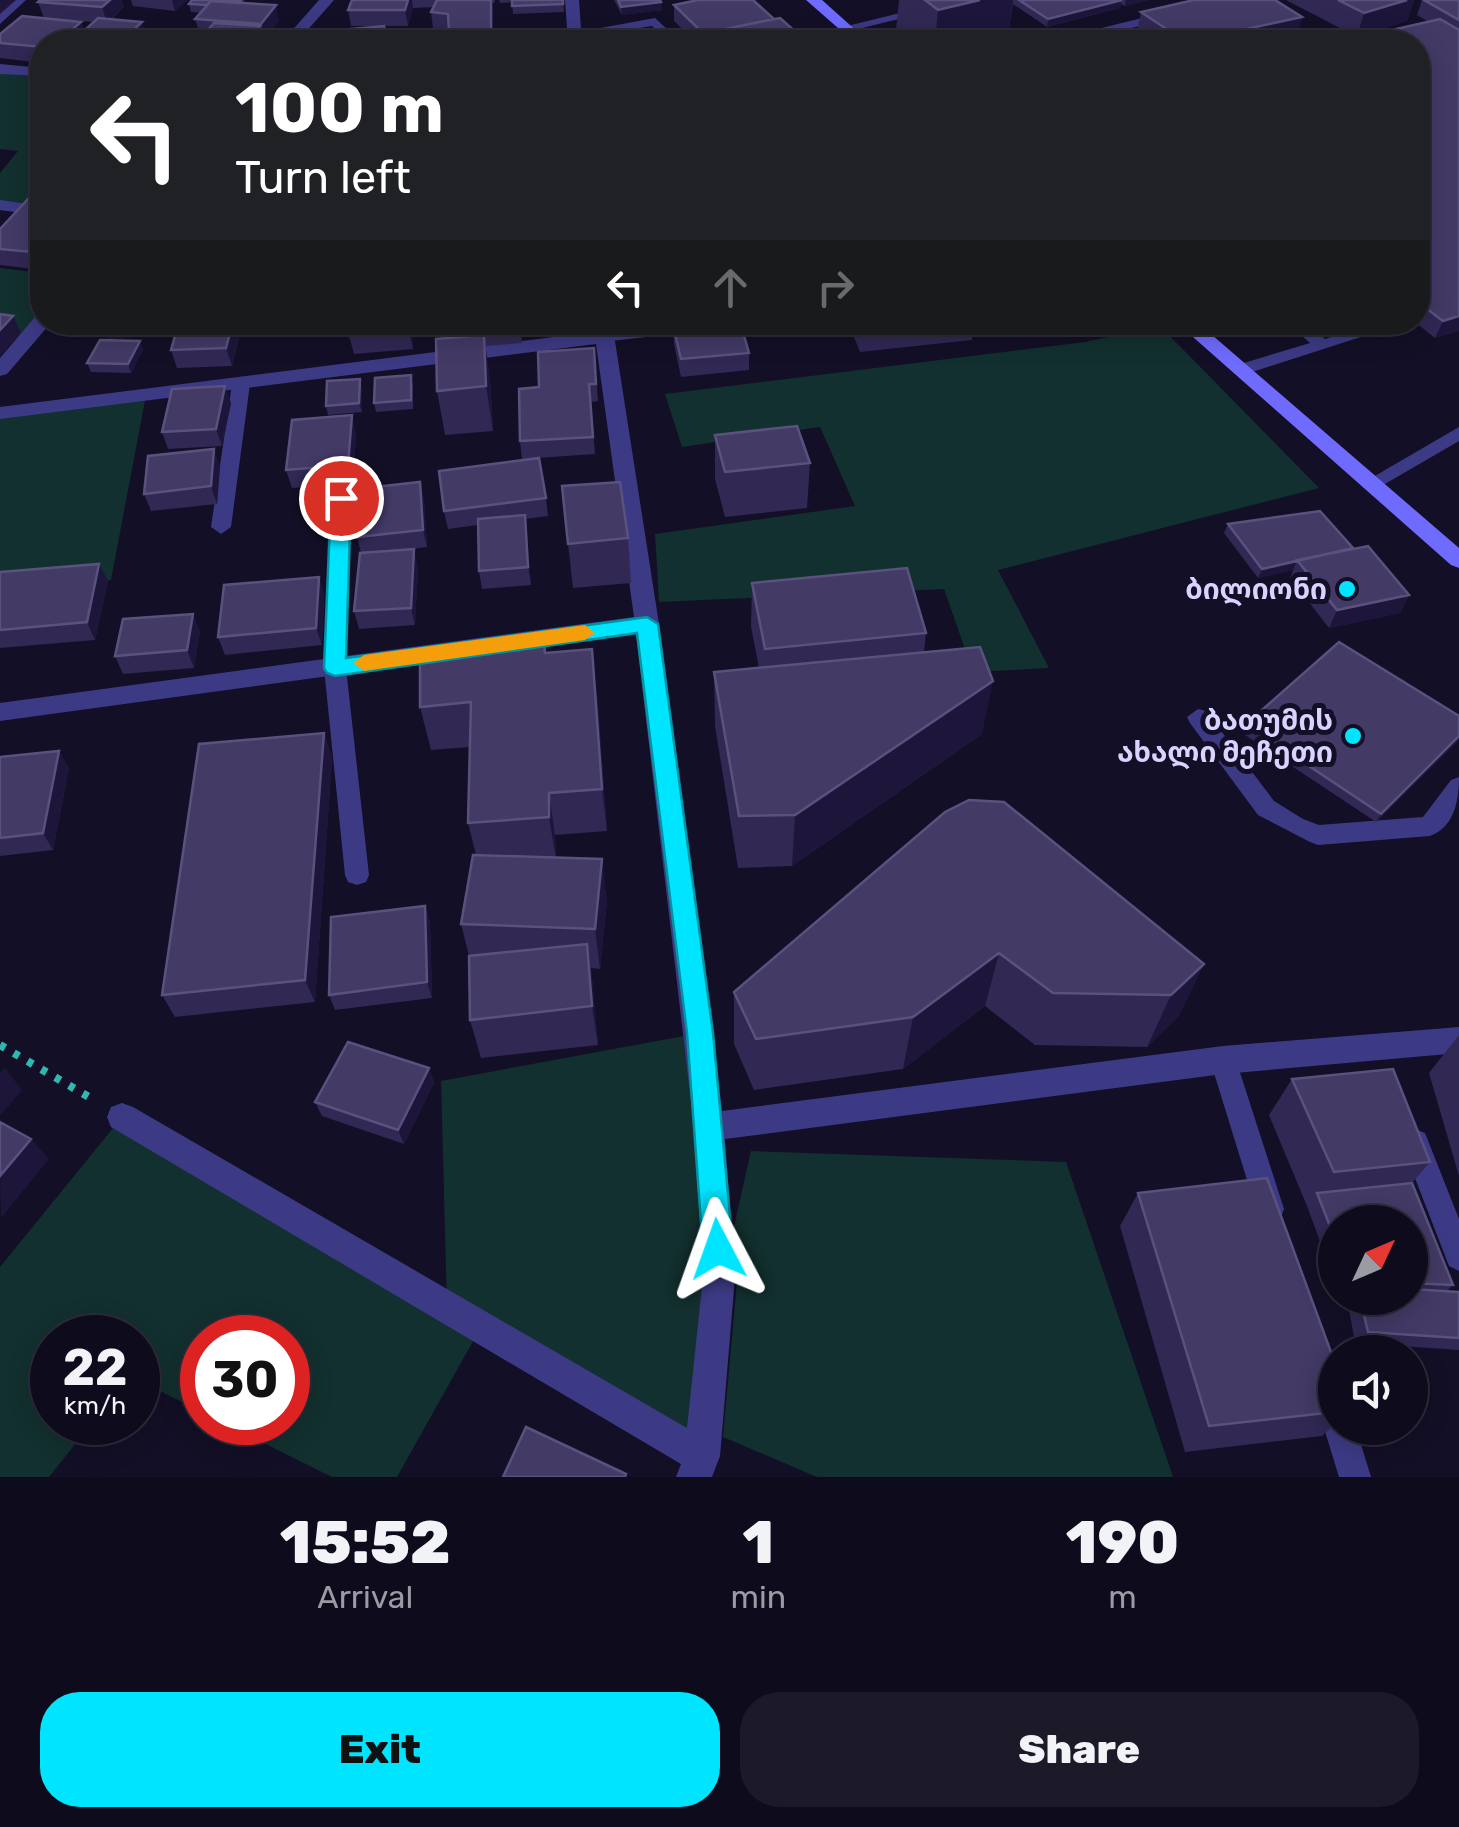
<!DOCTYPE html>
<meta charset="utf-8">
<style>
:root{--surface:#0e0b1c;--page:#1c1929;--text:#f1f3f6;--muted:#9b9ba3;--line:#2e2b3b;--accent:#00e5ff}
body{margin:0;font-family:Rubik,"Noto Sans Georgian",sans-serif;background:var(--page);color:var(--text);height:100vh;display:flex;flex-direction:column;font-size:38px;white-space:nowrap}
*{box-sizing:border-box;margin:0}
p{font-size:32px;color:var(--muted)}
.icon{flex:none;width:55px;height:55px;fill:none;stroke:currentColor;stroke-width:2;stroke-linecap:round;stroke-linejoin:round}
.map{position:relative;height:1477px;overflow:hidden}
.details{display:flex;flex-direction:column;background:var(--surface);flex:1}
.details>*{flex:none}
.top-card{position:absolute;left:30px;top:30px;width:1400px;height:305px;border-radius:40px;box-shadow:0 5px 25px #0003,0 0 0 2px var(--line);background:#202124;color:#fff;overflow:hidden}
.needle{width:65px;rotate:46deg}
.controls{position:absolute;left:1318px;top:1205px;display:grid;gap:20px}
.controls a{display:grid;place-items:center;width:110px;height:110px;border-radius:50%;background:var(--surface);box-shadow:0 5px 25px #0003,0 0 0 2px var(--line);font-size:50px}
.speed{position:absolute;left:30px;top:1315px;display:flex;gap:20px;font-size:50px;font-weight:700;text-align:center}
.speed>*{display:grid;place-content:center;width:130px;height:130px;border-radius:50%;background:var(--surface);box-shadow:0 5px 25px #0003,0 0 0 2px var(--line);line-height:1}
.speed small{font-size:25px;font-weight:400}
.speed .limit{border:15px solid #d22;background:#fff;color:#111}
.pin{position:absolute;display:grid;place-items:center;width:85px;height:85px;color:#fff;margin:-42px;border:5px solid #fff;border-radius:50%;box-shadow:0 2px 10px #0007}
.me{position:absolute;width:110px;margin:-55px;rotate:356deg;stroke-linejoin:round;filter:drop-shadow(0 0 8px #0008)}
.turn{display:flex;align-items:center;gap:35px;height:210px;padding:0 40px;font-size:45px}
.turn .icon{width:130px;height:130px;stroke-width:2.5}
.turn b{display:block;font-size:70px;line-height:85px}
.lanes{display:flex;align-items:center;height:95px;padding:0 40px;background:#0003;justify-content:center;gap:50px;direction:ltr}
.lanes .off{opacity:.35}
.eta{display:flex;justify-content:space-evenly;align-items:center;height:170px;text-align:center}
.eta b{font-size:60px;font-weight:800;line-height:70px}
.primary-button{display:flex;gap:20px;margin-top:auto;padding:20px 40px}
.primary-button a{flex:1;height:115px;border-radius:40px;background:var(--accent);color:#111;font-size:40px;font-weight:800;line-height:115px;text-align:center}
.primary-button a+a{background:var(--page);color:var(--text)}
.map>svg:first-child{display:block}
</style>
<div class="map">
<svg width="1459" height="1477" viewBox="0 0 1459 1477">
<rect width="100%" height="100%" fill="#130f26"/>
<!-- green -->
<path fill="#12302f" d="M 0,69 L 42,72 L 42,211 L 0,205 L 0,173 L 18,151 L 0,149 Z
M 0,268 L 42,273 L 42,321 L 28,338 L 0,334 Z
M 1160,326 L 1319,488 L 998,570 L 1049,668 L 973,672 L 944,589 L 659,602 L 655,534 L 855,506 L 820,427 L 682,447 L 665,394 L 1085,342 Z
M 146,395 L 111,580 L 0,595 L 0,413 Z
M 700,1033 L 709,1127 L 702,1456 L 481,1327 L 397,1477 L 332,1477 L 223,1423 L 288,1422 L 288,1338 L 202,1338 L 202,1412 L 138,1380 L 138,1338 L 52,1338 L 52,1422 L 92,1423 L 49,1477 L 0,1477 L 0,1267 L 122,1117 L 447,1306 L 441,1081 Z
M 751,1151 L 1066,1162 L 1173,1477 L 817,1477 L 723,1437 L 737,1282 L 733,1231 Z"/>
<g fill="none" stroke-linecap="round" stroke-linejoin="round">
<!-- path -->
<path stroke="#2fb8b0" stroke-width="8" stroke-dasharray="6 10" stroke-linecap="butt" d="M 0,1045 L 94,1100"/>
<!-- lane -->
<path fill="#3d3a85" fill-rule="evenodd" d="M 953,0 L 976,0 L 846,32 L 839,28 Z
M 1236,0 L 1251,0 L 1314,39 L 1302,42 Z
M 1167,12 L 1174,16 L 1172,19 L 1067,42 L 1044,42 Z
M 655,18 L 681,42 L 668,42 L 652,26 L 575,38 L 568,34 Z
M 0,200 L 42,206 L 42,216 L 0,210 Z
M 683,322 L 739,322 L 731,327 L 603,342 L 594,337 L 603,332 Z
M 1287,322 L 1306,322 L 1325,339 L 1379,322 L 1398,325 L 1246,374 L 1234,374 L 1234,366 L 1310,343 Z
M 241,379 L 250,384 L 231,527 L 221,534 L 211,527 L 232,384 Z
M 1459,427 L 1459,441 L 1378,488 L 1364,488 L 1361,484 Z
M 341,492 L 351,498 L 346,668 L 369,875 L 366,882 L 357,885 L 348,882 L 345,875 L 324,668 L 331,498 Z
M 1198,709 L 1206,711 L 1274,801 L 1303,819 L 1319,825 L 1423,817 L 1451,780 L 1459,777 C 1459,799 1455,827 1430,836 L 1318,845 L 1310,842 L 1258,815 L 1190,723 L 1187,717 Z
M 1223,1048 L 1232,1051 L 1236,1060 L 1284,1209 L 1280,1219 L 1270,1223 L 1260,1219 L 1256,1209 L 1210,1060 L 1214,1051 Z
M 1415,1129 L 1425,1133 L 1459,1219 L 1459,1271 L 1449,1266 L 1401,1142 L 1405,1133 Z
M 1335,1414 L 1335,1428 L 1356,1428 L 1371,1477 L 1339,1477 L 1324,1428 L 1329,1417 Z"/>
<!-- street -->
<path fill="#3d3a85" fill-rule="evenodd" d="M 11,0 L 26,0 L 0,24 L 0,12 Z
M 319,0 L 334,0 L 297,42 L 282,42 Z
M 565,0 L 579,0 L 582,42 L 568,42 Z
M 0,64 L 42,68 L 42,76 L 0,74 Z
M 42,315 L 42,322 L 50,322 L 49,325 L 7,374 L 0,376 L 0,358 L 35,317 Z
M 593,322 L 612,322 L 659,624 L 722,1111 L 1223,1046 L 1459,1027 L 1459,1053 L 1223,1074 L 725,1139 L 735,1277 L 720,1456 L 712,1477 L 676,1477 L 681,1464 L 111,1127 L 107,1117 L 111,1107 L 122,1103 L 133,1107 L 687,1428 L 703,1277 L 694,1127 L 636,634 L 0,721 L 0,703 L 634,617 L 596,344 L 0,419 L 0,407 L 594,332 Z"/>
<!-- secondary -->
<path fill="#6f6bff" fill-rule="evenodd" d="M 806,0 L 822,0 L 869,42 L 854,42 Z
M 1176,322 L 1197,322 L 1459,548 L 1459,568 L 1451,565 Z"/>
</g>
<!-- wall -->
<path fill="#312854" d="M 131,0 L 187,0 L 175,11 L 133,6 Z
M 192,0 L 244,0 L 244,3 L 279,21 L 263,39 L 264,42 L 198,42 L 204,35 L 200,35 L 195,19 L 201,13 L 191,12 L 189,4 Z
M 352,0 L 495,0 L 494,3 L 492,3 L 493,42 L 451,42 L 449,30 L 433,28 L 431,12 L 434,7 L 413,8 L 408,26 L 351,26 L 348,10 Z
M 499,0 L 563,0 L 564,12 L 513,14 L 512,2 L 500,3 Z
M 614,0 L 660,0 L 662,10 L 622,15 Z
M 899,0 L 1148,0 L 1125,6 L 1121,4 L 1120,8 L 1047,27 L 1013,4 L 1007,41 L 1002,42 L 912,42 L 896,30 Z
M 1286,0 L 1414,0 L 1407,21 L 1357,37 Z
M 1422,0 L 1459,0 L 1459,331 L 1435,338 L 1415,322 L 1418,322 L 1418,42 L 1429,22 L 1417,15 Z
M 38,2 L 124,6 L 112,19 L 147,38 L 142,42 L 42,42 L 42,63 L 0,58 L 0,34 L 81,22 L 84,31 L 94,22 L 44,18 Z
M 674,5 L 774,19 L 807,42 L 696,42 L 674,21 Z
M 1141,12 L 1302,17 L 1295,40 L 1284,42 L 1147,42 L 1136,35 Z
M 42,201 L 42,270 L 0,265 L 0,229 Z
M 179,322 L 241,322 L 242,326 L 232,366 L 177,368 L 171,350 Z
M 413,322 L 413,349 L 354,354 L 349,336 Z
M 450,322 L 520,322 L 522,343 L 485,346 L 490,379 L 493,431 L 445,435 L 437,391 L 452,337 Z
M 848,322 L 974,322 L 972,340 L 860,352 Z
M 1011,322 L 1083,322 L 1015,330 Z
M 673,326 L 749,353 L 749,370 L 681,377 L 674,344 Z
M 140,341 L 143,350 L 131,373 L 91,372 L 87,363 Z
M 594,348 L 598,401 L 591,402 L 595,454 L 522,459 L 520,441 L 539,387 Z
M 411,375 L 413,384 L 413,409 L 376,412 L 374,403 Z
M 362,388 L 362,412 L 328,415 L 326,406 Z
M 231,403 L 222,446 L 168,449 L 162,432 Z
M 356,433 L 353,483 L 292,488 L 286,470 Z
M 715,435 L 810,463 L 807,508 L 725,517 L 715,479 Z
M 220,467 L 217,504 L 151,511 L 144,494 Z
M 420,482 L 424,500 L 427,547 L 403,550 L 418,567 L 415,625 L 359,629 L 354,611 L 361,553 L 357,537 Z
M 546,498 L 548,516 L 525,519 L 531,585 L 482,589 L 479,571 L 478,525 L 448,529 L 444,511 Z
M 1228,524 L 1352,549 L 1409,595 L 1400,613 L 1329,628 L 1290,578 L 1293,570 L 1258,578 L 1224,533 Z
M 628,538 L 631,583 L 573,588 L 568,544 Z
M 0,572 L 108,581 L 95,640 L 0,648 Z
M 319,577 L 324,594 L 322,645 L 225,655 L 218,637 Z
M 752,583 L 926,633 L 924,653 L 982,734 L 792,866 L 738,868 L 715,726 L 714,672 L 759,668 L 751,627 Z
M 200,631 L 194,668 L 123,674 L 115,656 Z
M 544,641 L 546,653 L 597,693 L 607,831 L 555,835 L 556,858 L 607,900 L 600,969 L 591,968 L 598,1045 L 481,1058 L 470,1020 L 469,956 L 461,924 L 476,855 L 468,823 L 470,747 L 431,750 L 420,707 Z
M 1459,716 L 1459,740 L 1376,822 L 1242,733 L 1246,724 Z
M 324,733 L 332,758 L 315,1002 L 175,1017 L 162,995 Z
M 0,757 L 69,768 L 53,850 L 0,856 Z
M 945,812 L 1204,964 L 1178,1017 L 1147,1047 L 1035,1045 L 985,1006 L 903,1069 L 754,1090 L 734,1044 L 734,992 Z
M 425,906 L 430,922 L 432,998 L 335,1010 L 329,995 Z
M 1459,1035 L 1459,1176 L 1429,1073 Z
M 429,1068 L 434,1083 L 404,1144 L 322,1116 L 315,1102 Z
M 1292,1079 L 1430,1162 L 1412,1183 L 1453,1285 L 1447,1291 L 1459,1292 L 1459,1350 L 1355,1343 L 1347,1298 L 1410,1298 L 1410,1222 L 1335,1222 L 1335,1282 L 1307,1206 L 1269,1115 Z
M 1138,1193 L 1335,1363 L 1335,1424 L 1322,1436 L 1185,1452 L 1120,1226 Z"/>
<!-- shaded-wall -->
<path fill="#1d163a" d="M 0,0 L 16,0 L 0,14 Z
M 110,0 L 122,0 L 124,6 L 107,23 L 102,7 Z
M 172,0 L 187,0 L 175,11 Z
M 408,0 L 412,0 L 413,9 L 408,26 L 405,10 Z
M 492,0 L 493,10 L 493,42 L 491,29 Z
M 980,0 L 1013,0 L 1007,41 L 935,42 L 938,10 Z
M 1122,0 L 1120,8 L 1047,27 L 1048,19 Z
M 1126,0 L 1148,0 L 1125,6 Z
M 1407,0 L 1414,0 L 1407,21 L 1357,37 L 1364,13 Z
M 661,2 L 662,10 L 622,15 L 621,7 Z
M 276,5 L 279,21 L 265,40 L 261,24 Z
M 1302,17 L 1295,40 L 1284,42 L 1189,42 Z
M 81,22 L 87,38 L 73,41 L 74,42 L 58,42 Z
M 142,22 L 147,38 L 142,42 L 121,42 Z
M 260,26 L 264,42 L 247,42 Z
M 13,316 L 21,333 L 0,356 L 0,330 Z
M 1459,316 L 1459,331 L 1435,338 L 1443,321 Z
M 101,322 L 177,322 L 177,332 L 108,340 Z
M 233,322 L 241,322 L 242,326 L 232,366 L 226,348 Z
M 409,322 L 413,322 L 413,349 L 409,332 Z
M 484,335 L 490,379 L 493,431 L 486,386 Z
M 140,341 L 143,350 L 131,373 L 128,364 Z
M 360,379 L 362,388 L 362,412 L 359,403 Z
M 225,386 L 231,403 L 222,446 L 216,429 Z
M 352,415 L 356,433 L 353,483 L 348,465 Z
M 214,449 L 220,467 L 217,504 L 211,486 Z
M 420,482 L 424,500 L 427,547 L 423,530 Z
M 525,515 L 527,533 L 531,585 L 528,567 Z
M 414,549 L 418,567 L 415,625 L 411,608 Z
M 1297,561 L 1293,570 L 1258,578 L 1262,569 Z
M 99,564 L 108,581 L 95,640 L 87,622 Z
M 319,577 L 324,594 L 322,645 L 316,628 Z
M 1409,595 L 1400,613 L 1329,628 L 1337,610 Z
M 193,614 L 200,631 L 194,668 L 187,650 Z
M 592,649 L 597,693 L 607,831 L 602,789 Z
M 993,681 L 982,734 L 792,866 L 795,815 Z
M 324,733 L 332,758 L 315,1002 L 305,980 Z
M 1459,736 L 1459,740 L 1376,822 L 1381,814 Z
M 59,751 L 69,768 L 53,850 L 43,833 Z
M 549,793 L 555,835 L 556,859 L 549,817 Z
M 602,859 L 607,900 L 600,969 L 595,929 Z
M 425,906 L 430,922 L 432,998 L 427,982 Z
M 587,944 L 593,984 L 598,1045 L 592,1006 Z
M 999,953 L 985,1006 L 903,1069 L 913,1017 Z
M 1204,964 L 1178,1017 L 1147,1047 L 1171,995 Z
M 5,1068 L 22,1090 L 0,1116 L 0,1073 Z
M 429,1068 L 434,1083 L 404,1144 L 398,1130 Z
M 31,1139 L 49,1159 L 1,1218 L 0,1176 Z"/>
<!-- building -->
<path fill="#433a66" stroke="#5a527e" stroke-width="2.5" d="M 40,0 L 110,0 L 102,7 L 38,2 Z
M 192,0 L 241,0 L 239,3 L 211,1 L 207,5 L 189,4 Z
M 352,0 L 408,0 L 405,10 L 348,10 Z
M 437,0 L 491,0 L 491,29 L 449,32 L 448,14 L 431,12 Z
M 512,0 L 563,0 L 563,4 L 512,6 Z
M 618,0 L 660,0 L 661,2 L 621,7 Z
M 698,0 L 753,0 L 774,19 L 725,29 L 725,42 L 712,42 L 674,5 Z
M 925,0 L 980,0 L 938,10 Z
M 1019,0 L 1122,0 L 1048,19 Z
M 1194,0 L 1275,0 L 1302,17 L 1186,42 L 1141,12 Z
M 1338,0 L 1407,0 L 1364,13 Z
M 1424,0 L 1459,0 L 1459,20 Z
M 211,1 L 276,5 L 261,24 L 195,19 Z
M 22,16 L 81,22 L 58,42 L 42,42 L 42,47 L 0,43 L 0,34 Z
M 98,18 L 142,22 L 121,42 L 73,41 Z
M 780,18 L 807,42 L 739,42 L 725,29 Z
M 1440,19 L 1459,30 L 1459,316 L 1443,321 L 1418,302 L 1418,42 L 1339,42 Z
M 214,23 L 260,26 L 247,42 L 197,42 Z
M 384,26 L 387,42 L 342,42 L 341,30 Z
M 28,199 L 42,201 L 42,253 L 0,249 L 0,229 Z
M 0,314 L 13,316 L 0,330 Z
M 179,322 L 233,322 L 226,348 L 171,350 Z
M 350,322 L 409,322 L 409,332 L 349,336 Z
M 713,322 L 740,322 L 749,353 L 681,359 L 673,326 Z
M 856,322 L 970,322 L 861,335 Z
M 484,335 L 486,386 L 437,391 L 436,339 Z
M 100,340 L 140,341 L 128,364 L 87,363 Z
M 594,348 L 596,384 L 589,384 L 593,437 L 520,441 L 519,389 L 539,387 L 538,352 Z
M 411,375 L 411,400 L 374,403 L 375,378 Z
M 360,379 L 359,403 L 326,406 L 327,381 Z
M 225,386 L 216,429 L 162,432 L 172,389 Z
M 352,415 L 348,465 L 286,470 L 292,420 Z
M 797,426 L 810,463 L 725,472 L 715,435 Z
M 214,449 L 211,486 L 144,494 L 148,456 Z
M 539,458 L 546,498 L 444,511 L 439,471 Z
M 420,482 L 423,530 L 357,537 L 356,489 Z
M 620,482 L 628,538 L 568,544 L 562,486 Z
M 1320,511 L 1353,548 L 1262,569 L 1228,524 Z
M 525,515 L 528,567 L 479,571 L 478,519 Z
M 1368,546 L 1409,595 L 1337,610 L 1297,560 Z
M 414,549 L 411,608 L 354,611 L 360,553 Z
M 99,564 L 87,622 L 0,630 L 0,572 Z
M 907,568 L 926,633 L 765,649 L 752,583 Z
M 319,577 L 316,628 L 218,637 L 224,585 Z
M 193,614 L 187,650 L 115,656 L 123,619 Z
M 544,641 L 545,653 L 592,649 L 602,789 L 549,793 L 549,817 L 468,823 L 471,702 L 420,707 L 420,651 Z
M 1339,642 L 1459,716 L 1459,736 L 1381,814 L 1246,724 Z
M 980,647 L 993,681 L 795,815 L 739,816 L 714,672 Z
M 324,733 L 305,980 L 162,995 L 199,744 Z
M 59,751 L 43,833 L 0,838 L 0,757 Z
M 969,800 L 1004,802 L 1204,964 L 1171,995 L 1053,993 L 999,953 L 913,1017 L 756,1039 L 734,992 L 945,812 Z
M 473,855 L 602,859 L 595,929 L 461,924 Z
M 425,906 L 427,982 L 329,995 L 331,917 Z
M 587,944 L 592,1006 L 470,1020 L 469,956 Z
M 348,1042 L 429,1068 L 398,1130 L 315,1102 Z
M 1393,1069 L 1430,1162 L 1334,1172 L 1292,1079 Z
M 0,1122 L 31,1139 L 0,1176 Z
M 1267,1178 L 1335,1363 L 1335,1412 L 1209,1426 L 1138,1193 Z
M 1412,1183 L 1453,1285 L 1410,1283 L 1410,1222 L 1335,1222 L 1335,1239 L 1317,1193 Z
M 1410,1289 L 1459,1292 L 1459,1338 L 1368,1332 L 1360,1298 L 1410,1298 Z
M 526,1427 L 626,1474 L 625,1477 L 503,1477 Z"/>
<!-- route -->
<path fill="#00e5ff" stroke="#0095a6" stroke-width="2.5" d="M 341,492 L 351,498 L 346,658 L 647,617 L 658,624 L 713,1033 L 733,1249 L 728,1259 L 718,1263 L 707,1259 L 703,1249 L 687,1033 L 637,633 L 335,676 L 327,673 L 324,668 L 331,498 Z"/>
<!-- slow -->
<path fill="#f59e0b" d="M 585,625 L 595,633 L 585,640 L 364,671 L 353,663 L 364,655 Z"/>
<!-- markers -->
<g fill="#00e5ff" stroke="#130f26" stroke-width="4">
<circle cx="1347" cy="589" r="10"/>
<circle cx="1353" cy="736" r="10"/>
</g>
<g text-anchor="middle" stroke-width="10" stroke-linejoin="round" paint-order="stroke">
<!-- poi labels -->
<g font-size="28" font-weight="bold" fill="#d9d4ff" stroke="#130f26" text-anchor="end">
<text x="1327" y="599">ბილიონი</text>
<text x="1333" y="730">ბათუმის<tspan x="1333" dy="32">ახალი მეჩეთი</tspan></text>
</g>
</g>
</svg>
<div class="controls">
<a><svg class="needle" viewBox="-14 -14 28 28"><path d="M0-13l5 13h-10z" fill="#e53935"/><path d="M0 13l5-13h-10z" fill="#9b9ba3"/></svg></a>
<a><svg class="icon" aria-label="sound" viewBox="0 0 24 24"><path d="M4 9h4l5-4v14l-5-4H4zM17 9q2 3 0 6"/></svg></a>
</div>
<div class="speed"><div>22<small>km/h</small></div><div class="limit">30</div></div>
<div class="pin" style="left:341px;top:498px;background:#d93025"><svg class="icon" aria-label="arrive" viewBox="0 0 24 24"><path d="M6 21V4h12l-3 4 3 4H6"/></svg></div>
<svg class="me" style="left:718px;top:1249px" viewBox="-20 -20 40 40"><path d="M0-17L14 15 0 8-14 15z" fill="#00e5ff" stroke="#fff" stroke-width="4"/></svg>
<div class="top-card">
<div class="turn"><svg class="icon" aria-label="left" viewBox="0 0 24 24"><path d="M17 20v-9H6M10 6l-5 5 5 5"/></svg><div><b>100 m</b>Turn left</div></div>
<div class="lanes"><svg class="icon" aria-label="left" viewBox="0 0 24 24"><path d="M17 20v-9H6M10 6l-5 5 5 5"/></svg><svg class="icon off" aria-label="ahead" viewBox="0 0 24 24"><path d="M12 20V5M6 11l6-6 6 6"/></svg><svg class="icon off" aria-label="right" viewBox="0 0 24 24"><path d="M7 20v-9h11M14 6l5 5-5 5"/></svg></div>
</div>
</div>
<section class="details">
<div class="eta">
<div><b>15:52</b><p>Arrival</p></div>
<div><b>1</b><p>min</p></div>
<div><b>190</b><p>m</p></div>
</div>
<div class="primary-button"><a>Exit</a><a>Share</a></div>
</section>
